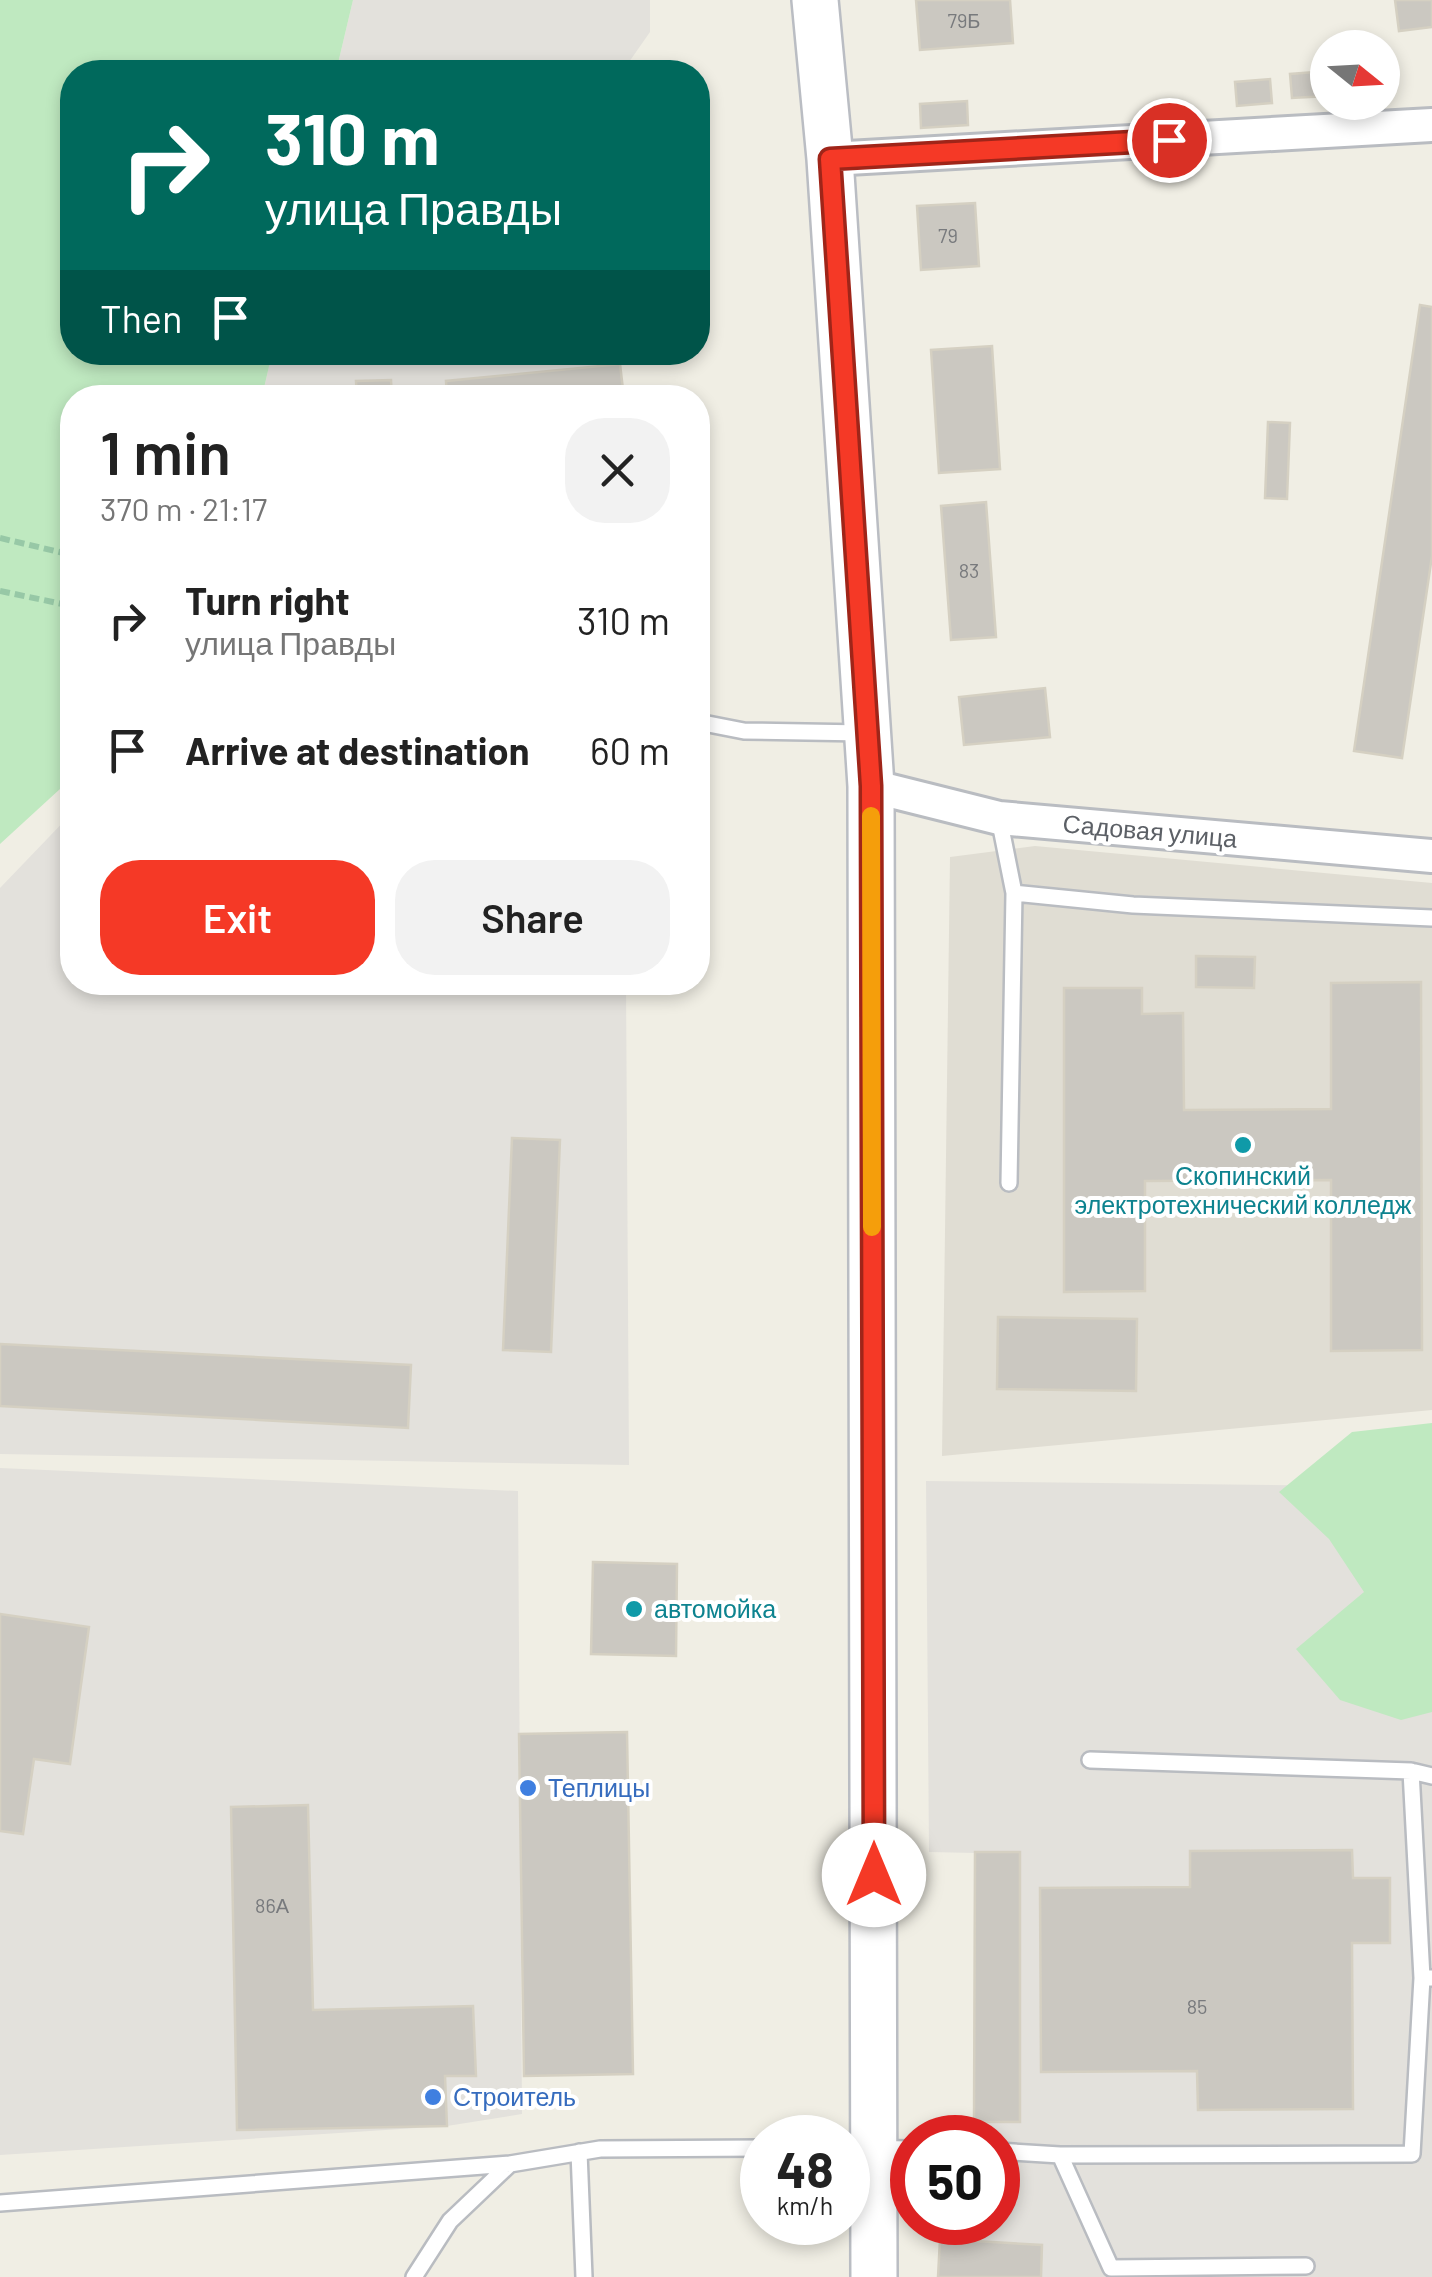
<!DOCTYPE html>
<meta charset="utf-8">
<style>
:root{--surface:#fff;--page:#f2f2f2;--text:#222;--muted:#767676;--accent:#f53926}
body{margin:0;font-family:Barlow,sans-serif;background:var(--page);color:var(--text);height:100vh;display:flex;flex-direction:column;font-size:38px;white-space:nowrap}
*{box-sizing:border-box;margin:0}
p{font-size:32px;color:var(--muted)}
.icon{flex:none;width:55px;height:55px;fill:none;stroke:currentColor;stroke-width:2;stroke-linecap:round;stroke-linejoin:round}
.map{position:relative;flex:1;overflow:hidden}
.drawer{position:absolute;left:60px;top:385px;width:650px;height:610px;display:flex;flex-direction:column;background:var(--surface);border-radius:40px;box-shadow:0 5px 15px #0003}
.drawer>*{flex:none}
.hud{position:absolute;left:60px;top:60px;width:650px;height:305px;border-radius:40px;box-shadow:0 5px 15px #0003;background:#00695c;color:#fff;overflow:hidden}
.needle{width:65px;rotate:108deg}
.fabs{position:absolute;left:1310px;top:30px;display:grid;gap:20px}
.fabs a{display:grid;place-items:center;width:90px;height:90px;border-radius:50%;background:var(--surface);box-shadow:0 5px 15px #0003;font-size:50px}
.speed{position:absolute;left:740px;top:2115px;display:flex;gap:20px;font-size:50px;font-weight:700;text-align:center}
.speed>*{display:grid;place-content:center;width:130px;height:130px;border-radius:50%;background:var(--surface);box-shadow:0 5px 15px #0003;line-height:1}
.speed small{font-size:25px;font-weight:400}
.speed .limit{border:15px solid #d22;background:#fff;color:#111}
.pin{position:absolute;display:grid;place-items:center;width:85px;height:85px;color:#fff;margin:-42px;border:5px solid #fff;border-radius:50%;box-shadow:0 2px 10px #0007}
.me{position:absolute;width:110px;margin:-55px;rotate:0deg;stroke-linejoin:round;filter:drop-shadow(0 0 8px #0008)}
.turn{display:flex;align-items:center;gap:35px;height:210px;padding:0 40px;font-size:45px}
.turn .icon{width:130px;height:130px;stroke-width:2.5}
.turn b{display:block;font-size:70px;line-height:85px}
.then{display:flex;align-items:center;height:95px;padding:0 40px;background:#0003;gap:20px;font-size:38px}
.round{display:grid;place-items:center;flex:none;width:105px;height:105px;border-radius:40px;background:var(--page)}
.overview{display:flex;align-items:center;justify-content:space-between;height:170px;padding:0 40px}
h1{font-size:60px;font-weight:600;line-height:75px}
.cta{display:flex;gap:20px;margin-top:auto;padding:20px 40px}
.cta a{flex:1;height:115px;border-radius:40px;background:var(--accent);color:#fff;font-size:40px;font-weight:600;line-height:115px;text-align:center}
.cta a+a{background:var(--page);color:var(--text)}
ul{padding:0;list-style:none}
li{display:flex;align-items:center;gap:30px;height:130px;padding:0 40px}
li div{flex:1}
li b{display:block;font-size:38px}
li em{font-style:normal}
.map>svg:first-child{display:block}
</style>
<div class="map">
<svg width="1432" height="2277" viewBox="0 0 1432 2277">
<rect width="100%" height="100%" fill="#f0eee4"/>
<!-- industrial -->
<path fill="#e3e1dc" d="M 353,0 L 650,0 L 650,32 L 622,72 L 336,72 Z
M 272,352 L 620,353 L 624,397 L 262,398 Z
M 72,813 L 72,982 L 626,983 L 629,1465 L 0,1454 L 0,888 Z
M 0,1468 L 518,1491 L 522,2114 L 447,2126 L 0,2155 Z
M 926,1481 L 1432,1487 L 1432,2277 L 940,2277 L 940,2239 L 951,2223 L 998,2222 L 998,2138 L 974,2137 L 975,1853 L 929,1852 Z"/>
<!-- education -->
<path fill="#e0ddd3" d="M 1035,846 L 1432,883 L 1432,1410 L 942,1456 L 950,857 Z"/>
<!-- green -->
<path fill="#bfe9c0" d="M 0,0 L 353,0 L 336,72 L 72,72 L 72,352 L 272,353 L 262,397 L 72,398 L 72,778 L 0,844 Z
M 1432,1423 L 1432,1712 L 1401,1720 L 1340,1700 L 1296,1649 L 1364,1592 L 1329,1539 L 1279,1492 L 1352,1432 Z"/>
<!-- building -->
<path fill="#cbc8c1" stroke="#d5d0c2" stroke-width="2.5" d="M 916,0 L 1010,0 L 1013,43 L 920,50 Z
M 1395,0 L 1432,0 L 1432,27 L 1399,31 Z
M 1328,71 L 1328,96 L 1292,98 L 1290,74 Z
M 1270,79 L 1272,103 L 1237,106 L 1235,82 Z
M 967,101 L 968,125 L 921,128 L 920,104 Z
M 975,203 L 979,266 L 921,270 L 917,206 Z
M 1420,305 L 1432,307 L 1432,556 L 1402,758 L 1354,751 Z
M 992,346 L 1000,469 L 939,473 L 931,350 Z
M 620,364 L 624,398 L 447,398 L 446,381 Z
M 391,380 L 392,398 L 357,398 L 356,381 Z
M 1268,422 L 1290,423 L 1287,499 L 1265,498 Z
M 986,502 L 996,637 L 951,640 L 941,506 Z
M 1045,688 L 1050,737 L 964,745 L 959,697 Z
M 1196,956 L 1255,957 L 1254,988 L 1196,987 Z
M 1421,982 L 1422,1350 L 1331,1351 L 1331,1180 L 1145,1181 L 1145,1291 L 1064,1292 L 1064,988 L 1142,988 L 1142,1014 L 1183,1013 L 1184,1110 L 1331,1109 L 1331,983 Z
M 512,1138 L 560,1140 L 551,1352 L 503,1350 Z
M 998,1317 L 1137,1319 L 1136,1391 L 997,1389 Z
M 0,1344 L 411,1365 L 408,1428 L 0,1406 Z
M 593,1562 L 677,1564 L 676,1656 L 591,1654 Z
M 0,1614 L 89,1627 L 70,1764 L 34,1759 L 23,1834 L 0,1831 Z
M 627,1732 L 633,2074 L 524,2076 L 519,1734 Z
M 308,1805 L 313,2010 L 473,2006 L 476,2076 L 445,2076 L 447,2126 L 237,2130 L 231,1807 Z
M 1352,1850 L 1353,1878 L 1390,1878 L 1390,1943 L 1352,1943 L 1353,2109 L 1198,2110 L 1197,2071 L 1041,2072 L 1040,1888 L 1190,1887 L 1190,1851 Z
M 975,1852 L 1020,1852 L 1020,2122 L 974,2122 Z
M 940,2239 L 1042,2245 L 1041,2277 L 938,2277 Z"/>
<g fill="none" stroke-linecap="round" stroke-linejoin="round">
<!-- lane casing -->
<g stroke="#b9bcc1" stroke-width="20">
<path id="lane" d="M 698,722 L 744,731 L 864,733
M 999,818 L 1014,893 L 1133,905 L 1432,918
M 1009,1183 L 1014,893
M 1090,1760 L 1411,1771 L 1422,1978
M 1411,1771 L 1432,1776
M 848,2148 L 912,2149
M 998,2151 L 1060,2155 L 1111,2268 L 1306,2266
M 579,2152 L 584,2277
M 1060,2155 L 1412,2154 L 1422,1978 L 1432,1978
M 0,2203 L 510,2164
M 414,2277 L 450,2221 L 510,2164 L 600,2149 L 762,2148"/>
</g>
<!-- street casing -->
<g stroke="#b9bcc1" stroke-width="38">
<path id="street" d="M 830,159 L 1432,125
M 871,786 L 999,818 L 1432,856"/>
</g>
<!-- secondary casing -->
<g stroke="#babdc3" stroke-width="50">
<path id="secondary" d="M 815,0 L 830,159 L 871,786 L 874,2277"/>
</g>
<!-- path -->
<path stroke="#97c8a6" stroke-width="6" stroke-dasharray="10 5" stroke-linecap="butt" d="M 0,538 L 72,555
M 0,591 L 72,606"/>
<!-- lane -->
<use href="#lane" stroke="#fff" stroke-width="15"/>
<!-- street -->
<use href="#street" stroke="#fff" stroke-width="32"/>
<!-- secondary -->
<use href="#secondary" stroke="#fff" stroke-width="45"/>
</g>
<g fill="none" stroke-linecap="round" stroke-linejoin="round">
<!-- route casing -->
<g stroke="#9f2519" stroke-width="25">
<path id="route" d="M 874,1875 L 871,786 L 830,159 L 1169,140"/>
</g>
<!-- route -->
<use href="#route" stroke="#f53926" stroke-width="18"/>
<!-- slow -->
<path stroke="#f59e0b" stroke-width="18" d="M 871,816 L 872,1227"/>
</g>
<!-- markers -->
<g fill="#0f9aa8" stroke="#fff" stroke-width="4">
<circle cx="1243" cy="1145" r="10"/>
<circle cx="634" cy="1609" r="10"/>
</g>
<g fill="#3f7fe0" stroke="#fff" stroke-width="4">
<circle cx="528" cy="1788" r="10"/>
<circle cx="433" cy="2097" r="10"/>
</g>
<g text-anchor="middle" stroke-width="8" stroke-linejoin="round" paint-order="stroke">
<!-- number labels -->
<g font-size="20" fill="#787a7d">
<text x="964" y="28">79Б</text>
<text x="948" y="243">79</text>
<text x="969" y="578">83</text>
<text x="272" y="1913">86А</text>
<text x="1197" y="2014">85</text>
</g>
<!-- street labels -->
<g font-size="25" fill="#5c6066" stroke="#fff">
<text transform="translate(1150 831) rotate(5)" y="9">Садовая улица</text>
</g>
<!-- culture labels -->
<g font-size="25" fill="#0d838f" stroke="#fff">
<text x="1243" y="1185">Скопинский<tspan x="1243" dy="29">электротехнический колледж</tspan></text>
<text x="654" y="1618" text-anchor="start">автомойка</text>
</g>
<!-- shop labels -->
<g font-size="25" fill="#366cbe" stroke="#fff" text-anchor="start">
<text x="548" y="1797">Теплицы</text>
<text x="453" y="2106">Строитель</text>
</g>
</g>
</svg>
<div class="fabs">
<a><svg class="needle" viewBox="-14 -14 28 28"><path d="M0-13l5 13h-10z" fill="#e53935"/><path d="M0 13l5-13h-10z" fill="#767676"/></svg></a>
</div>
<div class="speed"><div>48<small>km/h</small></div><div class="limit">50</div></div>
<div class="pin" style="left:1169px;top:140px;background:#d93025"><svg class="icon" aria-label="arrive" viewBox="0 0 24 24"><path d="M6 21V4h12l-3 4 3 4H6"/></svg></div>
<svg class="me" style="left:874px;top:1875px" viewBox="-20 -20 40 40"><circle r="19" fill="#fff"/><path d="M0-13L10 11 0 6-10 11z" fill="#f53926"/></svg>
<div class="hud">
<div class="turn"><svg class="icon" aria-label="right" viewBox="0 0 24 24"><path d="M7 20v-9h11M14 6l5 5-5 5"/></svg><div><b>310 m</b>улица Правды</div></div>
<div class="then">Then<svg class="icon" aria-label="arrive" viewBox="0 0 24 24"><path d="M6 21V4h12l-3 4 3 4H6"/></svg></div>
</div>
<section class="drawer">
<div class="overview"><div><h1>1 min</h1><p>370 m · 21:17</p></div><a class="round"><svg class="icon" aria-label="close" viewBox="0 0 24 24"><path d="M6 6l12 12M18 6L6 18"/></svg></a></div>
<ul>
<li><svg class="icon" aria-label="right" viewBox="0 0 24 24"><path d="M7 20v-9h11M14 6l5 5-5 5"/></svg><div><b>Turn right</b><p>улица Правды</p></div><em>310 m</em></li>
<li><svg class="icon" aria-label="arrive" viewBox="0 0 24 24"><path d="M6 21V4h12l-3 4 3 4H6"/></svg><div><b>Arrive at destination</b></div><em>60 m</em></li>
</ul>
<div class="cta"><a>Exit</a><a>Share</a></div>
</section>
</div>
